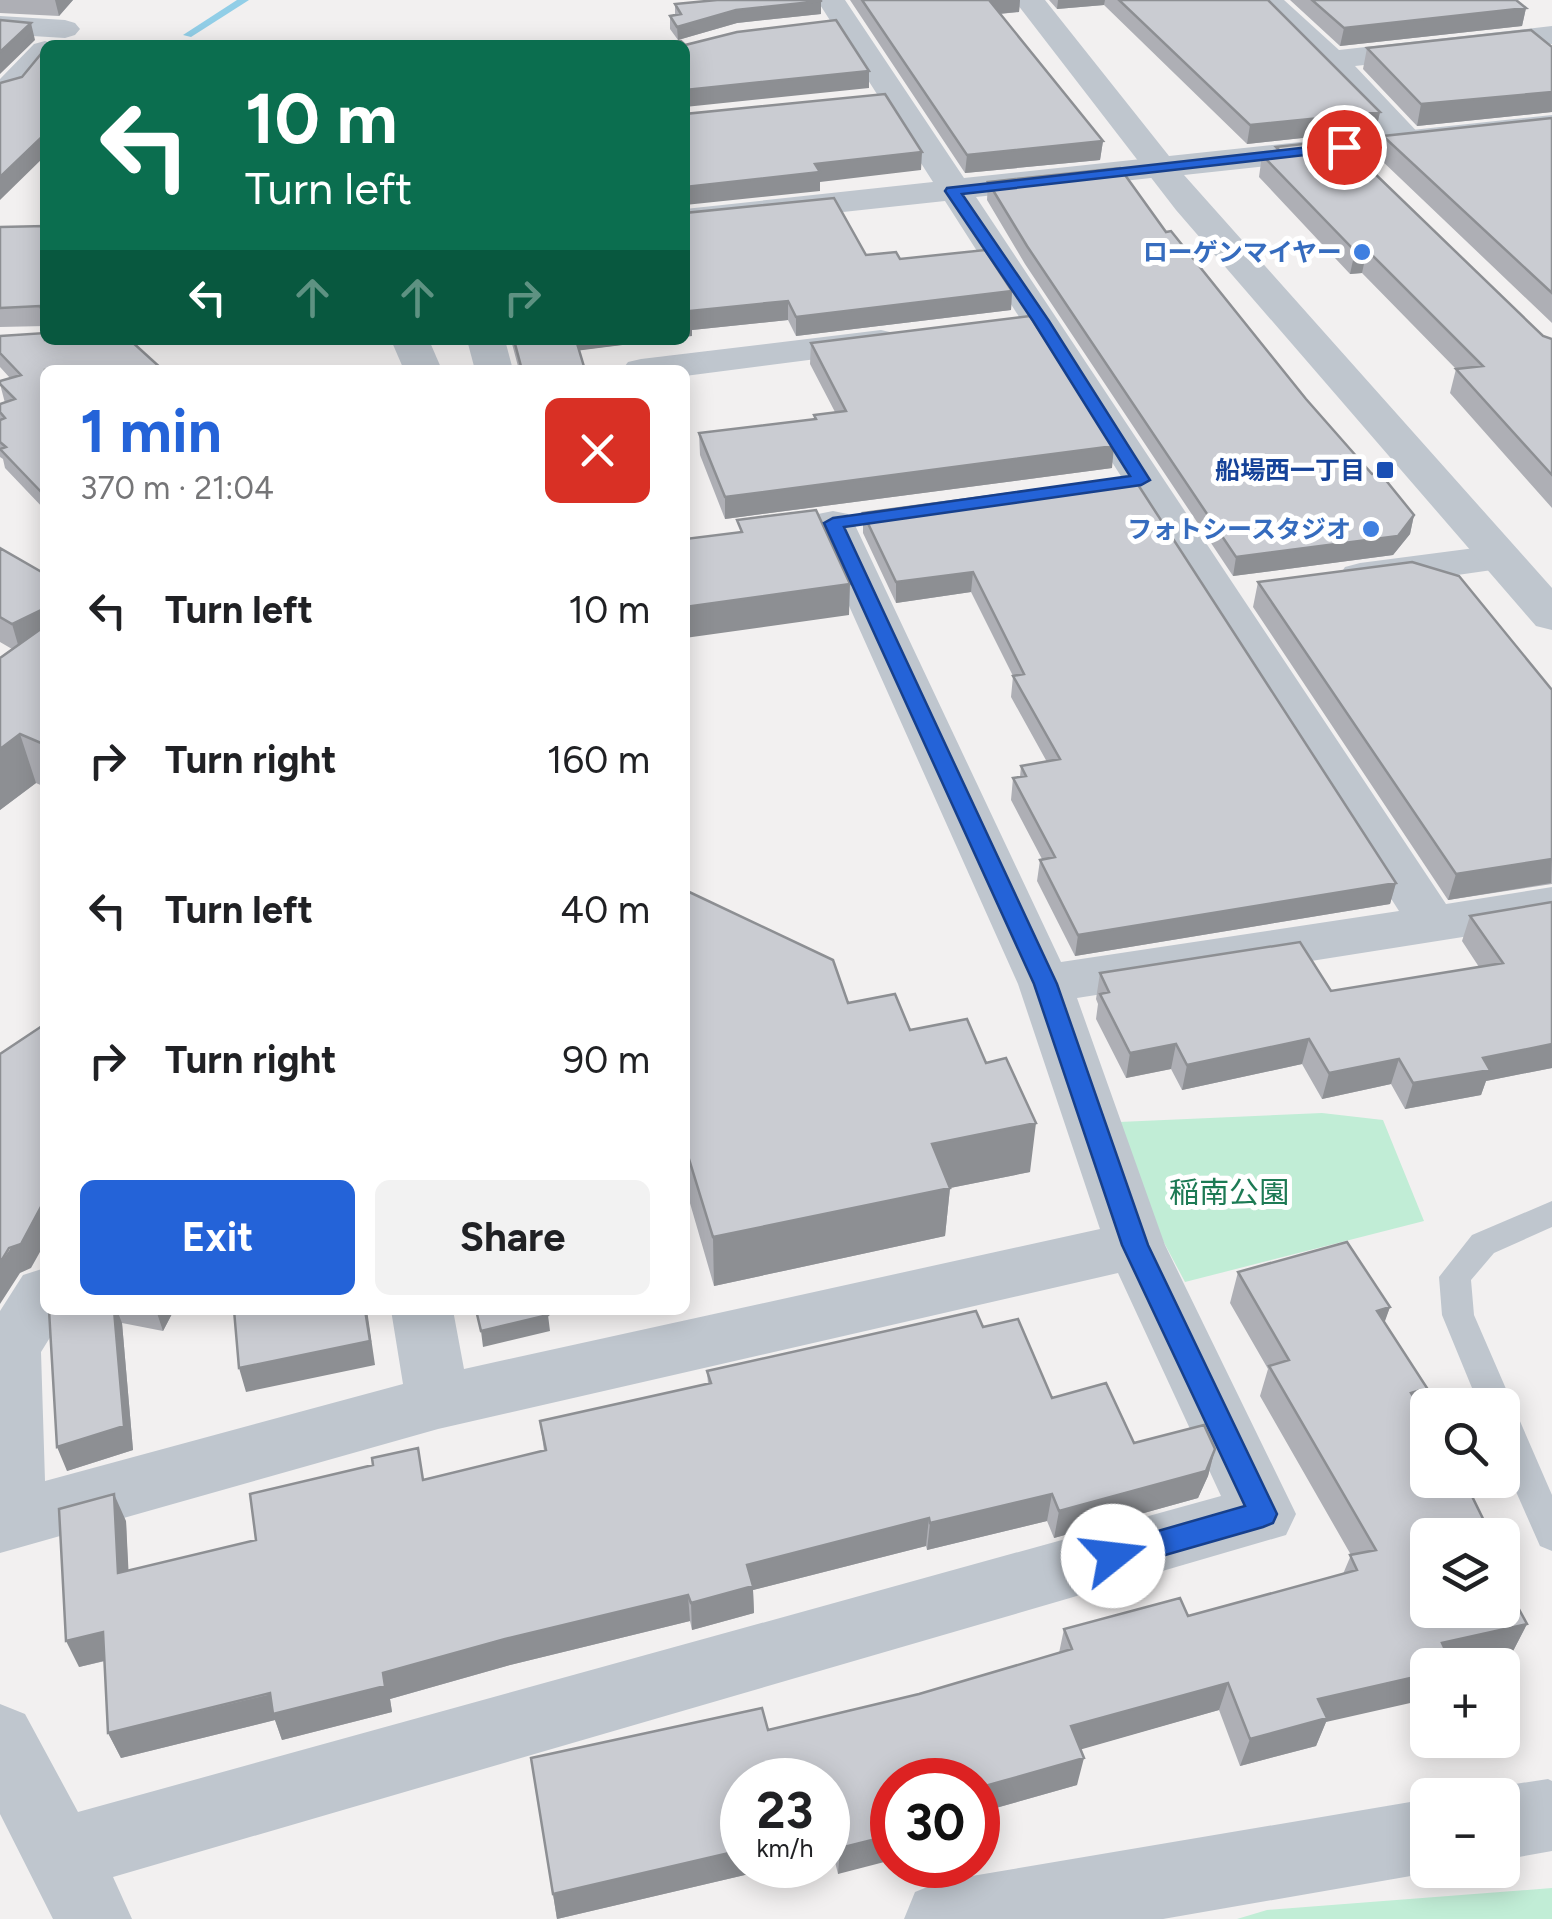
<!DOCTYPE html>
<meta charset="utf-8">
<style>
:root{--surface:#fff;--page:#f2f2f2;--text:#202124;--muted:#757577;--accent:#2463d8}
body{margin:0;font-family:Figtree,"Noto Sans JP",sans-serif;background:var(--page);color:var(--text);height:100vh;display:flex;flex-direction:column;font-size:38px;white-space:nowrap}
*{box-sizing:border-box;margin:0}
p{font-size:32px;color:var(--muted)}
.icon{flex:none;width:55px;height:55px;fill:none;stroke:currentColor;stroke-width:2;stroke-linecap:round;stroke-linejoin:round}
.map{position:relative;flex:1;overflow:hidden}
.details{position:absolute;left:40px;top:365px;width:650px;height:950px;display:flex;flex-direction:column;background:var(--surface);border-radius:15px;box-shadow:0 5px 25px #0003}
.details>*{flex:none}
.guide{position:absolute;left:40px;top:40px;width:650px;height:305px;border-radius:15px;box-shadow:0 5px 25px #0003;background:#0b6e4f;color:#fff;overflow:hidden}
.fabs{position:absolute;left:1410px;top:1388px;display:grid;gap:20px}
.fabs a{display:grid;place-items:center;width:110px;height:110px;border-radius:15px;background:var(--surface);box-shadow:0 5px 25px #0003;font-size:50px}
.speed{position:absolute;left:720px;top:1758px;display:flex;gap:20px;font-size:50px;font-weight:700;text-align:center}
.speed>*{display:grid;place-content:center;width:130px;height:130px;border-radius:50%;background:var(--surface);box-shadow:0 5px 25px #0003;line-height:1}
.speed small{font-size:25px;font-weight:400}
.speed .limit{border:15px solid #d22;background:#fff;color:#111}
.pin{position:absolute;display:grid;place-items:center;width:85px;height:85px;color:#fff;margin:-42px;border:5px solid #fff;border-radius:50%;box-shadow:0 2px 10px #0007}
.me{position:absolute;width:110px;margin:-55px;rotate:74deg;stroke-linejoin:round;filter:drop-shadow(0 0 8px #0008)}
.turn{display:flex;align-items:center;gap:35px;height:210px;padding:0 40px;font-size:45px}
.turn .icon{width:130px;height:130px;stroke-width:2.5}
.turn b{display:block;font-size:70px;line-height:85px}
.lanes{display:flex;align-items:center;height:95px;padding:0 40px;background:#0003;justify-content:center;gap:50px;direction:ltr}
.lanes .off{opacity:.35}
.round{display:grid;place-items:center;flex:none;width:105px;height:105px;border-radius:15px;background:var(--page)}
.summary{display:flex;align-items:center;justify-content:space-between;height:170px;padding:0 40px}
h1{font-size:60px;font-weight:700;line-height:75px;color:var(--accent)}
.cta{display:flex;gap:20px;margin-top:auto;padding:20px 40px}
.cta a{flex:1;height:115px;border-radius:15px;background:var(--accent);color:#fff;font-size:40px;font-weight:700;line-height:115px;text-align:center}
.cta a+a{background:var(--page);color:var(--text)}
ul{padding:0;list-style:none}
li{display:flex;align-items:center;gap:30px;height:150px;padding:0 40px}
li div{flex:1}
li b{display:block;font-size:38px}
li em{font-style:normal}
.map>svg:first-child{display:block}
</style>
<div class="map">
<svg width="1552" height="1919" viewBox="0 0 1552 1919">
<rect width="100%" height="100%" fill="#f2f0f0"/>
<!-- green -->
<path fill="#c1edd6" d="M 1322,1113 L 1383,1120 L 1424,1221 L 1185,1282 L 1152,1220 L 1119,1122 Z
M 1552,1888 L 1552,1919 L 1237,1919 L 1267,1910 Z"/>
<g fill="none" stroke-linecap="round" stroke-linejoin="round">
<!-- stream -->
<path fill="#91cee7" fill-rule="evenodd" d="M 237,0 L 249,0 L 191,37 L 183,35 Z"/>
<!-- service -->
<path fill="#bfc6ce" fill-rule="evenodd" d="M 1552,1201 L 1552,1227 L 1494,1253 L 1471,1280 L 1474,1315 L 1552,1495 L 1552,1551 L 1540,1546 L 1502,1460 L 1502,1405 L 1479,1405 L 1442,1315 L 1439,1277 L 1472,1235 Z"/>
<!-- minor -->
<path fill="#bfc6ce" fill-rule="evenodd" d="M 817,0 L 845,0 L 964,178 L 1160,157 L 1172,160 L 1176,167 L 1172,174 L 1160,177 L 976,197 L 1446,904 L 1552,887 L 1552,923 L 1077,998 L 1165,1245 L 1296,1514 L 1286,1535 L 113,1877 L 132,1919 L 53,1919 L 0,1814 L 0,1704 L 25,1714 L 78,1812 L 1221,1496 L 1118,1273 L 438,1429 L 0,1553 L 0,1311 L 23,1275 L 45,1268 L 45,1310 L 67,1310 L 41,1352 L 45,1481 L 403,1384 L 391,1310 L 453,1310 L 464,1369 L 1100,1229 L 1018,984 L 812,523 L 818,514 L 833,511 L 848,514 L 854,523 L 1061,962 L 1399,911 L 945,201 L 685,229 L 685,209 L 933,182 Z
M 1253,0 L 1284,0 L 1339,50 L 1552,26 L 1552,44 L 1355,66 L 1425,140 L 1420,147 L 1398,147 Z
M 0,16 L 65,20 L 75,23 L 80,29 L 75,35 L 65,38 L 0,34 Z
M 45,41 L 56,45 L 45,45 L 45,68 L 24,92 L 0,100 L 0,79 L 34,44 Z
M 881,330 L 894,333 L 900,341 L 894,349 L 685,376 L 685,370 L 622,370 L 628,362 L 641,359 Z
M 391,340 L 429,340 L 442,370 L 404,370 Z
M 467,340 L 505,340 L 513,370 L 475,370 Z
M 1498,545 L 1513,549 L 1519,558 L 1513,567 L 1360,589 L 1345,585 L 1339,576 L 1345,567 L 1360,563 Z
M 1548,1779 L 1552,1781 L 1552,1851 L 1502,1860 L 1502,1795 L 1480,1795 L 1502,1786 Z
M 1428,1799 L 1428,1870 L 1436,1870 L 1428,1873 L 1163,1919 L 904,1919 L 915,1892 L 942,1881 Z"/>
<!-- tertiary -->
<path fill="#bfc6ce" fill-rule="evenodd" d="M 1014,0 L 1045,0 L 1169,156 L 1552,115 L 1552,135 L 1184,175 L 1552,588 L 1552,630 L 1536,626 L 1176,210 Z"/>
</g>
<!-- wall -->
<path fill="#aeafb5" d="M 0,0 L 73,0 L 59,16 L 0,13 Z
M 850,0 L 1020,0 L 1019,12 L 1000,14 L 1103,141 L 1100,160 L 965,173 Z
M 1049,0 L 1268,0 L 1380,112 L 1376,130 L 1247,144 L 1104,5 L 1057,9 Z
M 1290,0 L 1516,0 L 1526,8 L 1522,26 L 1340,46 Z
M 821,1 L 821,14 L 737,23 L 678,40 L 670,29 L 670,16 L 675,15 L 675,4 Z
M 1552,47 L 1552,112 L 1417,126 L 1363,69 L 1367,48 Z
M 1552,118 L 1552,323 L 1379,158 L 1383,136 Z
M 1276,147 L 1543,336 L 1552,339 L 1552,508 L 1450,393 L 1456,369 L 1362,273 L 1350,274 L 1259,177 L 1262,155 L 1275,154 Z
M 988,182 L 1166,232 L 1306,399 L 1372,474 L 1414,515 L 1410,534 L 1393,555 L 1233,576 L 1025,264 L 987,200 Z
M 685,213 L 866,255 L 900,259 L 1012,291 L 1011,310 L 796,336 L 788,320 L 692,330 L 692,336 Z
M 45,226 L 45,326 L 0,327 L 0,227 Z
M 0,336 L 136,340 L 135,345 L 45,370 L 45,510 L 5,468 L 3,459 L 0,457 L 0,404 L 5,403 L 0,384 L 10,378 L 0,367 Z
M 511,340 L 662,340 L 579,350 L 585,370 L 519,370 Z
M 811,343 L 1112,468 L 725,519 L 700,455 L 699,433 L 814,419 L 814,415 L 835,412 L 810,364 Z
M 1133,477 L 1396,883 L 1390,904 L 1075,956 L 1037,881 L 1040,860 L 1042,859 L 1011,800 L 1013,778 L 1020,777 L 1021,766 L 1047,762 L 1011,697 L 1013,676 L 971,592 L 896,603 L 863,533 L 863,513 Z
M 0,548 L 45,574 L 45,787 L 36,783 L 0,810 L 12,649 L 0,642 Z
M 1258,582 L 1552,690 L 1552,884 L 1448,900 L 1253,607 Z
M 685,890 L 848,1003 L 910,1030 L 1030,1172 L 950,1188 L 945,1236 L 714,1286 L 685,1186 Z
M 1552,902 L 1552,1068 L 1486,1081 L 1481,1095 L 1405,1109 L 1391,1084 L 1322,1099 L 1302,1064 L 1182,1090 L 1171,1069 L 1126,1078 L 1096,1019 L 1098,1004 L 1096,999 L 1100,973 L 1331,991 L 1479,967 L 1462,941 L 1470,916 Z
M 1238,1272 L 1390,1307 L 1384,1322 L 1427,1388 L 1420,1407 L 1428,1535 L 1527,1624 L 1512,1653 L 1457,1665 L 1428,1665 L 1326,1722 L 1316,1746 L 1240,1766 L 1219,1710 L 1080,1749 L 1077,1785 L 978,1813 L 978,1780 L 838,1874 L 833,1854 L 828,1856 L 828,1780 L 742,1865 L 788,1865 L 557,1919 L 553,1894 L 768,1730 L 919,1694 L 1059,1653 L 1064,1629 L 1188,1616 L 1343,1574 L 1351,1555 L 1260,1396 L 1268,1369 L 1230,1303 Z
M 49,1310 L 174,1310 L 163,1331 L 122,1323 L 133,1450 L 67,1471 Z
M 983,1327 L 1052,1398 L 1134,1443 L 1215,1449 L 1208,1476 L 1198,1498 L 1054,1538 L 1047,1521 L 927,1550 L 926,1546 L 753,1590 L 754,1613 L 692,1630 L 690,1621 L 510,1665 L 390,1699 L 392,1712 L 282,1740 L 275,1720 L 121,1758 L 108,1733 L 105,1661 L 79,1667 L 126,1521 L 128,1571 L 256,1540 L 424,1479 L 544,1451 L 540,1421 L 708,1384 L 707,1371 Z"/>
<!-- shaded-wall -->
<path fill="#8d8f93" d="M 55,0 L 73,0 L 59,16 Z
M 987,0 L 1020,0 L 1019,12 L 986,15 Z
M 1058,0 L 1105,0 L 1104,5 L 1057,9 Z
M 821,1 L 821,14 L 737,23 L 678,40 L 677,27 L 736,10 Z
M 1526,8 L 1522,26 L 1340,46 L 1344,28 Z
M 31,23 L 35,40 L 0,74 L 0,52 Z
M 869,71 L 869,88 L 685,107 L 685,90 Z
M 1552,92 L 1552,112 L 1417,126 L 1421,104 Z
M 1380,112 L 1376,130 L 1247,144 L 1250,125 Z
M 45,134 L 45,156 L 0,200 L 0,177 Z
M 1103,141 L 1100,160 L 965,173 L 967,155 Z
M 922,152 L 921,170 L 820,182 L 820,191 L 685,205 L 685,187 L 815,164 Z
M 1367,250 L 1362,273 L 1350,274 L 1355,251 Z
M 1012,291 L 1011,310 L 796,336 L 796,317 Z
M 788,301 L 788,320 L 692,330 L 692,336 L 685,337 L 685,318 L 689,311 Z
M 574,340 L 662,340 L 575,351 Z
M 1114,446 L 1112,468 L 725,519 L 725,497 Z
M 1414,515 L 1410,534 L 1393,555 L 1233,576 L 1236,557 Z
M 973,572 L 971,592 L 896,603 L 896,582 Z
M 850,584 L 849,615 L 685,638 L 685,607 Z
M 45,608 L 45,643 L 21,655 L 12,624 Z
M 20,734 L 36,783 L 0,810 L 0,749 Z
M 45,740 L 45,757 L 41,743 Z
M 1552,859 L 1551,883 L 1448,900 L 1456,874 Z
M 1396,883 L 1390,904 L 1075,956 L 1078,935 Z
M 1309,1039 L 1302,1064 L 1182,1090 L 1187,1065 Z
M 1176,1044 L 1171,1069 L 1126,1078 L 1130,1053 Z
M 1552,1044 L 1552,1068 L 1486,1081 L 1481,1095 L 1405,1109 L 1413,1083 L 1483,1058 Z
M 1399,1059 L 1391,1084 L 1322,1099 L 1329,1073 Z
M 1036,1123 L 1030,1172 L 950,1188 L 945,1236 L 714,1286 L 713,1237 L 932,1144 Z
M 42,1205 L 45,1243 L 31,1268 L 20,1273 L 0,1304 L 0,1263 Z
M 1390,1307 L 1379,1338 L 1377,1311 Z
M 114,1310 L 117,1310 L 122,1323 L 133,1450 L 67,1471 L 57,1447 Z
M 156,1310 L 174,1310 L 163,1331 Z
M 365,1310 L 367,1310 L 375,1365 L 246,1392 L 239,1368 Z
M 548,1315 L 550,1331 L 483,1347 L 481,1331 Z
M 1427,1388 L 1415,1419 L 1411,1393 Z
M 1215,1449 L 1208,1476 L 1198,1498 L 1054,1538 L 1059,1511 Z
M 114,1494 L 126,1521 L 130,1600 L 118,1573 Z
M 1052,1494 L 1047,1521 L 927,1550 L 930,1523 Z
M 929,1518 L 926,1546 L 753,1590 L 754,1613 L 692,1630 L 691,1603 L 747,1565 Z
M 688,1595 L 690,1621 L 510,1665 L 390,1699 L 392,1712 L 282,1740 L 275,1720 L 121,1758 L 108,1733 Z
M 1527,1624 L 1512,1653 L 1457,1665 L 1432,1665 L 1442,1643 Z
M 103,1632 L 116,1658 L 79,1667 L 66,1641 Z
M 1428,1674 L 1428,1699 L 1326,1722 L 1316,1746 L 1240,1766 L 1250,1739 L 1318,1699 Z
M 1228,1683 L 1219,1710 L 1065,1754 L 1071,1726 Z
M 1084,1758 L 1077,1785 L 978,1813 L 978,1788 Z
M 834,1828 L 833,1854 L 828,1856 L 828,1830 Z
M 892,1835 L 892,1860 L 838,1874 L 840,1848 Z
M 742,1850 L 742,1865 L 788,1865 L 557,1919 L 553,1894 Z"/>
<!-- building -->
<path fill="#caccd2" stroke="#8d8f93" stroke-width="2.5" d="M 717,0 L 821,0 L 821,1 L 736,10 L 677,27 L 670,16 L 681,14 L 675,4 Z
M 862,0 L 989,0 L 1103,141 L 967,155 Z
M 1119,0 L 1268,0 L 1380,112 L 1250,125 Z
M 1312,0 L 1516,0 L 1526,8 L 1344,28 Z
M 0,20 L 31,23 L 0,52 Z
M 836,20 L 869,71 L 685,90 L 685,45 L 642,45 L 681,41 L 685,45 L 737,32 Z
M 1531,30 L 1552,47 L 1552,92 L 1421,104 L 1367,48 Z
M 45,49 L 45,134 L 0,177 L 0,83 L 22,77 Z
M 885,94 L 922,152 L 815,164 L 820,172 L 685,187 L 685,114 Z
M 1552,118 L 1552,293 L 1383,136 Z
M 1340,140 L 1543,336 L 1552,339 L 1552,475 L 1456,369 L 1483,366 L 1367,250 L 1355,251 L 1262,155 L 1282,153 L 1276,147 Z
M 1120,168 L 1166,232 L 1171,231 L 1306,399 L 1372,474 L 1380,473 L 1414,515 L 1398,536 L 1236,557 L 1027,246 L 988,182 Z
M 834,198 L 866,255 L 896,252 L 900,259 L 985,250 L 1012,291 L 796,317 L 788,301 L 689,311 L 691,317 L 685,318 L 685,213 Z
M 45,226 L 45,317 L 40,306 L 0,308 L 0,227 Z
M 1030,316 L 1114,446 L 725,497 L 699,433 L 816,419 L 814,415 L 846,411 L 811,343 Z
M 45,333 L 45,340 L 130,340 L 163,370 L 45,370 L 45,496 L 0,449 L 6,447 L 0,442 L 0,420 L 5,418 L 0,412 L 0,404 L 15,399 L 0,384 L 0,381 L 21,375 L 0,353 L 0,336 Z
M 514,340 L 576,340 L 585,370 L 522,370 Z
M 1133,477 L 1396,883 L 1078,935 L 1040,860 L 1055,857 L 1013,778 L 1026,776 L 1021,766 L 1060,759 L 1013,676 L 1024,674 L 973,572 L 896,582 L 863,513 Z
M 816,510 L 850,584 L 685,607 L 685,539 L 742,532 L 737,520 Z
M 0,548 L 45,574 L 45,608 L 12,624 L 0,617 Z
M 1412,562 L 1459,576 L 1552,690 L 1552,859 L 1456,874 L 1258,582 Z
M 45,626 L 45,740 L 41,743 L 20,734 L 0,749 L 0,658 Z
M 685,890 L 833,960 L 848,1003 L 895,994 L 910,1030 L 967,1019 L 986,1063 L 1006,1058 L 1036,1123 L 932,1144 L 950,1188 L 713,1237 L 685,1146 Z
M 1552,902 L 1552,1044 L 1483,1058 L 1490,1070 L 1413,1083 L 1399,1059 L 1329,1073 L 1309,1039 L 1187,1065 L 1176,1044 L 1130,1053 L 1100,994 L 1109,992 L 1100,973 L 1300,942 L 1331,991 L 1503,963 L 1470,916 Z
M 45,1024 L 45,1248 L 42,1205 L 21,1244 L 9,1248 L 0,1263 L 0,1054 Z
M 1347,1242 L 1390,1307 L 1377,1311 L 1427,1388 L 1411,1393 L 1428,1420 L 1428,1480 L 1464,1480 L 1491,1535 L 1428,1535 L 1428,1610 L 1502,1610 L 1502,1578 L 1527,1624 L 1442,1643 L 1452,1665 L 1428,1665 L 1428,1674 L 1318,1699 L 1327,1718 L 1250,1739 L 1228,1683 L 1071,1726 L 1084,1758 L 978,1788 L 978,1780 L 892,1780 L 892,1835 L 840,1848 L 834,1828 L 828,1830 L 828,1780 L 742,1780 L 742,1850 L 553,1894 L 531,1758 L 762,1708 L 768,1730 L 919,1694 L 1072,1649 L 1064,1629 L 1180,1598 L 1188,1616 L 1357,1570 L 1350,1555 L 1376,1550 L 1269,1366 L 1289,1360 L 1238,1272 Z
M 49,1310 L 114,1310 L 124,1426 L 57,1447 Z
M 234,1310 L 365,1310 L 370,1341 L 239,1368 Z
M 476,1310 L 547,1310 L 548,1315 L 481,1331 Z
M 976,1311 L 983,1327 L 1018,1319 L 1052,1398 L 1106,1383 L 1134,1443 L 1204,1425 L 1215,1449 L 1206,1471 L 1059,1511 L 1052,1494 L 930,1523 L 929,1518 L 747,1565 L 753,1586 L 691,1603 L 688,1595 L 505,1639 L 383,1673 L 385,1686 L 273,1714 L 270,1693 L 108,1733 L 103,1632 L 66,1641 L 59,1509 L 114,1494 L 118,1573 L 256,1540 L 250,1494 L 373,1465 L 372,1458 L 418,1448 L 423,1480 L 546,1450 L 540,1421 L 711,1383 L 707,1371 Z"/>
<!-- route -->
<path fill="#2463d8" stroke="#17408c" stroke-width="2.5" d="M 1344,143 L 1349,144 L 1349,150 L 962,194 L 1049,321 L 1150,480 L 1141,485 L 844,527 L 1057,984 L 1148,1245 L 1277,1514 L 1273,1523 L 1263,1527 L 1113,1570 L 1102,1566 L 1098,1556 L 1102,1547 L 1245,1506 L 1122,1245 L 1034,984 L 824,523 L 833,518 L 1130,476 L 1033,321 L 945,191 L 947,188 Z"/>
<!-- markers -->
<g fill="#3f7fe0" stroke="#fff" stroke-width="4">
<circle cx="1362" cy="252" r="10"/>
<circle cx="1371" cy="529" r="10"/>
</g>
<rect fill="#1a4fb4" stroke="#fff" stroke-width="4" x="1375" y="460" width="20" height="20" rx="5"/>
<g text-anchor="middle" stroke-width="10" stroke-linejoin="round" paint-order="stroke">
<!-- far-shop labels -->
<g font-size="25" font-weight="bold" fill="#366cbe" stroke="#fff" text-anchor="end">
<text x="1342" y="261">ローゲンマイヤー</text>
<text x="1351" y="538">フォトシースタジオ</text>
</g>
<!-- far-transit labels -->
<g font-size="25" font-weight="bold" fill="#164399" stroke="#fff" text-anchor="end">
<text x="1365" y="479">船場西一丁目</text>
</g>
<!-- park labels -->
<g font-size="30" fill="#1d7a54" stroke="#fff">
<text x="1229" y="1203">稲南公園</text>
</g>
</g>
</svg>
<div class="fabs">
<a><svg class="icon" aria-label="search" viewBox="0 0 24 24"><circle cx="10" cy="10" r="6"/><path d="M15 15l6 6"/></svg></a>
<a><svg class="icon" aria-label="layers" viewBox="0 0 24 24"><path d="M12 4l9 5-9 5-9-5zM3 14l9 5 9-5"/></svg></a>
<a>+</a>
<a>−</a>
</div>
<div class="speed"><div>23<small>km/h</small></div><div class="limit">30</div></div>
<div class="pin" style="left:1344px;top:147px;background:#d93025"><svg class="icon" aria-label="arrive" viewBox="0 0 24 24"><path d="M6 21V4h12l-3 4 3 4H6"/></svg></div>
<svg class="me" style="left:1113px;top:1556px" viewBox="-20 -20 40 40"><circle r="19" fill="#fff"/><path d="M0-13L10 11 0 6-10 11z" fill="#2463d8"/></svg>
<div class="guide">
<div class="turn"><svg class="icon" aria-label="left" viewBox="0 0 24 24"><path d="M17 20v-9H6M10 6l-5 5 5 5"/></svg><div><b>10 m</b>Turn left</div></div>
<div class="lanes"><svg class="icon" aria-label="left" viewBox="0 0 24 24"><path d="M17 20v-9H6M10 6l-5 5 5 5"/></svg><svg class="icon off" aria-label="ahead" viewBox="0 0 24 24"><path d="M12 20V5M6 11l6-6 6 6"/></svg><svg class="icon off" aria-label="ahead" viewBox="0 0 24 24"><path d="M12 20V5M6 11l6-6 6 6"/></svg><svg class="icon off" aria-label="right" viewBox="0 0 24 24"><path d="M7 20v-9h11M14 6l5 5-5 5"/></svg></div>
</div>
<section class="details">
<div class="summary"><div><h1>1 min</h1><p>370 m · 21:04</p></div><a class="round" style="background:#d93025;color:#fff"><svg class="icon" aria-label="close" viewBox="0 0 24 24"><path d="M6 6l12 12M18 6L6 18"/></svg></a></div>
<ul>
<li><svg class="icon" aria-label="left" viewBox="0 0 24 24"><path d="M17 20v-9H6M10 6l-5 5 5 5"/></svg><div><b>Turn left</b></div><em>10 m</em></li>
<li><svg class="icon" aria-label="right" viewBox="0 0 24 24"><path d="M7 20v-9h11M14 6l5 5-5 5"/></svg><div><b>Turn right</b></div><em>160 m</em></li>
<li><svg class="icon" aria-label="left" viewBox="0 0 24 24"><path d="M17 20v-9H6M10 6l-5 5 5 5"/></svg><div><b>Turn left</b></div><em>40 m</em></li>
<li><svg class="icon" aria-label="right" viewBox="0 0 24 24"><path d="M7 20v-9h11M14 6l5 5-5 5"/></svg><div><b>Turn right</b></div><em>90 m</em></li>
</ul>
<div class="cta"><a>Exit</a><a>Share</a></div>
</section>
</div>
